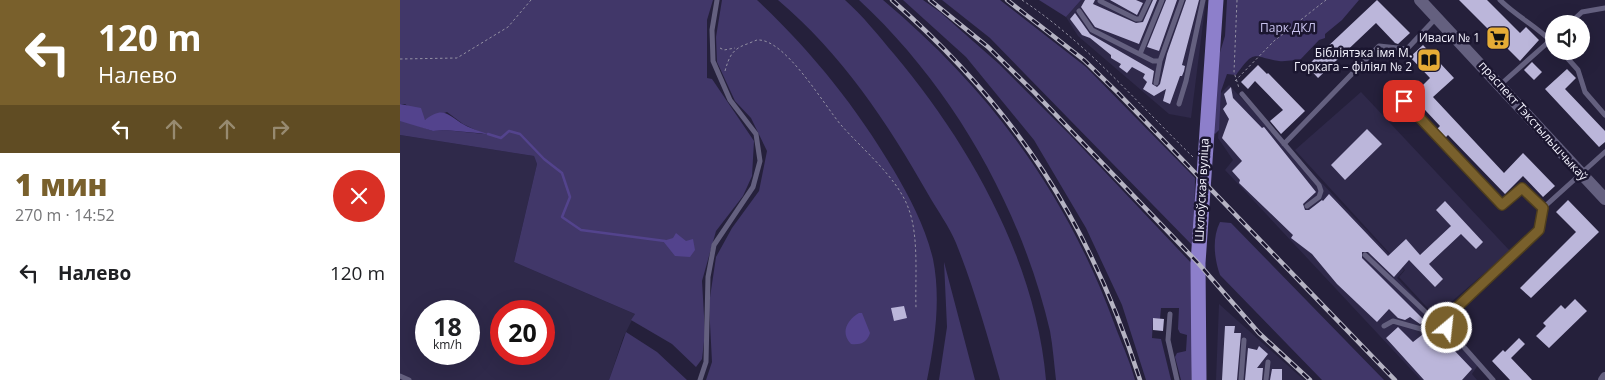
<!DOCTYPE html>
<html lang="ru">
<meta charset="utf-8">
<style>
:root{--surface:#fff;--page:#f2f2f2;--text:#202124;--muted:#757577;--accent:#79602c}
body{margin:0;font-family:"Open Sans",sans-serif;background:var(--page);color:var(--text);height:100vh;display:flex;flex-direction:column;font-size:19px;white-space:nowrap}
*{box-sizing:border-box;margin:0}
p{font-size:16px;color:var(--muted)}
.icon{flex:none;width:28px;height:28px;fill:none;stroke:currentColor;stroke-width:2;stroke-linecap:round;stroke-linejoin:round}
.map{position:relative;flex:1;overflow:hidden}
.drawer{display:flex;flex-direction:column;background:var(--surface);width:400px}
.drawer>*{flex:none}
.banner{background:#79602c;color:#fff;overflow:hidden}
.buttons{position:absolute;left:1145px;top:15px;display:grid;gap:10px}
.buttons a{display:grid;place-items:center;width:45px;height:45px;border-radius:50%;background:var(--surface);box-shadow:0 5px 20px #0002;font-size:25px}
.speed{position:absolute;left:15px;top:300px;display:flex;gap:10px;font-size:25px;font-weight:700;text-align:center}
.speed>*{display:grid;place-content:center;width:65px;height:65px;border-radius:50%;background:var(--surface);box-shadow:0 5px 20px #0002;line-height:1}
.speed small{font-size:12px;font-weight:400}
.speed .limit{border:8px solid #d22;background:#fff;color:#111}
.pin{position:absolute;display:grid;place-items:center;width:42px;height:42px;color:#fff;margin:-21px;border-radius:10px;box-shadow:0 2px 8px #0006}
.me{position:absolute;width:55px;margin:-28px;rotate:28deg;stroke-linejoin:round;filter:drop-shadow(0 0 4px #0008)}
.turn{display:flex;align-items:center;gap:18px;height:105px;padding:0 15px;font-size:22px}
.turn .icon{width:65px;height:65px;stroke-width:2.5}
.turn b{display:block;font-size:35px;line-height:42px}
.lanes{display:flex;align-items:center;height:48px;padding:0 15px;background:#0003;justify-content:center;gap:25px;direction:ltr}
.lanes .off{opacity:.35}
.round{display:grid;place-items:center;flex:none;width:52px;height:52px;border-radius:26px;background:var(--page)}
.overview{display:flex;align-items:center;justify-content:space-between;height:85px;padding:0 15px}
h1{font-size:30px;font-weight:800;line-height:38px;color:var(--accent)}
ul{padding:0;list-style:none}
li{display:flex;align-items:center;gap:15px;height:70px;padding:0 15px}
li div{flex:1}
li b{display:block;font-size:19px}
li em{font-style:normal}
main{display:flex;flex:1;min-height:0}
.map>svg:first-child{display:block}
</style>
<main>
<section class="drawer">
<div class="banner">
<div class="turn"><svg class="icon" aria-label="left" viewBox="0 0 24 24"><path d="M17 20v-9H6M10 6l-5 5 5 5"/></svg><div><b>120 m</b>Налево</div></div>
<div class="lanes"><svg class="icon" aria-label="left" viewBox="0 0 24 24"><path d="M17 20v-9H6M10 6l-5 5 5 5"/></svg><svg class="icon off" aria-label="ahead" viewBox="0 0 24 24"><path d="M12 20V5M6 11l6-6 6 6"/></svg><svg class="icon off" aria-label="ahead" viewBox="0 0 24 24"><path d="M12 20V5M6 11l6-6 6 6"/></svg><svg class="icon off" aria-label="right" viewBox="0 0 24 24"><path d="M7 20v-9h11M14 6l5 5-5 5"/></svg></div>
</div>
<div class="overview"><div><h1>1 мин</h1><p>270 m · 14:52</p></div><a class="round" style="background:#d93025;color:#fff"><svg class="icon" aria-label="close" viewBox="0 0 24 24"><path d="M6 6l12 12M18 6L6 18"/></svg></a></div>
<ul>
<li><svg class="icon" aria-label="left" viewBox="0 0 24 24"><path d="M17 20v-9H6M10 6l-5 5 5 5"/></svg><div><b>Налево</b></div><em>120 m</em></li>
</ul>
</section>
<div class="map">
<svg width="1205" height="380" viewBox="0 0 1205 380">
<rect width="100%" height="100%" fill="#25203b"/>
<!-- built -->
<path fill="#2f294a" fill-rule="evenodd" d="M 681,0 L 806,0 L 791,118 L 769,114 L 678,36 L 666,17 Z
M 829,85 L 1004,270 L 997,278 L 1078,365 L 1072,374 L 1077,380 L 1021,380 L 825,170 L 833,160 L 818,138 L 821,93 Z
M 961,92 L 1110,251 L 1035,316 L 999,277 L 1005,270 L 895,150 Z
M 0,135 L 134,156 L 137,164 L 114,262 L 235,314 L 223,338 L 209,380 L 0,380 ZM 26,311 L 69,311 L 69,354 L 26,354 ZM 101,311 L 144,311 L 144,354 L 101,354 Z
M 819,304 L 904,380 L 816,380 Z"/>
<!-- green -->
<path fill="#413769" d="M 0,0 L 313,0 L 307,20 L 307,78 L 312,79 L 354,141 L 352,176 L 343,196 L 316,231 L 302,281 L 305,333 L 302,359 L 296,367 L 272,344 L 231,320 L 235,314 L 114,262 L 137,164 L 134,156 L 0,135 L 0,121 L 4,121 L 33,131 L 45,130 L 84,134 L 63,124 L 47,112 L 25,120 L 5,104 L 0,104 Z
M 322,0 L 357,0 C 411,51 455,105 493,169 C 510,198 525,226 533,259 C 541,299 535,340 527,380 L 306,380 L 312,362 L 309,304 L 316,257 L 332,228 L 359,191 L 367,151 L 351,118 L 335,101 L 317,62 L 316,37 Z
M 378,0 L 445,0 C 463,16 478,35 494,54 C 569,143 636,261 646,380 L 600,380 C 587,334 574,288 556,243 C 549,226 537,210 528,194 C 488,123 441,53 378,0 Z
M 459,0 L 483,0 C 589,89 666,192 714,323 C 721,342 730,361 735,380 L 656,380 C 654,364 653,347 650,331 C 621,207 552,86 459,0 Z
M 503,0 L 523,0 L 540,12 L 599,64 L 670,135 L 794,266 L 791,380 L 781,380 L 775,357 L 777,353 L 786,351 L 787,335 L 780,333 L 778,329 L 779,308 L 761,308 L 760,319 L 753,318 L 752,338 L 761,339 L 771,380 L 746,380 L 722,305 L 686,228 L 634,140 L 566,57 Z
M 542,0 L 600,0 L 686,67 L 795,178 L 794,247 L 590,38 Z
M 639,0 L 681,0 L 666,17 Z
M 827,0 L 959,0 L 942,20 L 925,34 L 925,38 L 919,40 L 899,61 C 892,59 886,62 879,61 C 852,57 856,48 836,75 L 827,74 L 821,91 L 819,130 L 815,134 L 812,131 L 817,62 L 825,36 Z
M 820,222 L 831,223 L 984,380 L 922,380 L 820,275 C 814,258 812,238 820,222 Z
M 544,262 L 575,380 L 539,380 L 547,327 Z
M 226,332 L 257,352 L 287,380 L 209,380 Z"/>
<!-- water -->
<path fill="#53438d" d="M 0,104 L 21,108 L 25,120 C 42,107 46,113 61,123 C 69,128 79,131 88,134 L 45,130 L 33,131 L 0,121 Z
M 276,233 L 286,241 L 293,239 L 295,250 L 290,257 L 275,256 L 263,241 L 273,238 Z
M 459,313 L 462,313 L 470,333 C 467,343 460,345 451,344 C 440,333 447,320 459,313 Z"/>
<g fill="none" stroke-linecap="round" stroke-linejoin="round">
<!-- stream -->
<path stroke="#53438d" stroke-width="2.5" d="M 88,134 L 101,138 L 109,131 L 120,134 L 144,159 L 162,173 L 170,197 L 162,217 L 181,230 L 265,241"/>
</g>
<!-- building -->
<path fill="#bbb6da" d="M 685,0 L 695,0 L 693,4 L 736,23 L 743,22 L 753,0 L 757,0 L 739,44 L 695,27 L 681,7 Z
M 710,0 L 736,0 L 743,3 L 737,15 Z
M 766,0 L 777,0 L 759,51 L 747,47 Z
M 786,0 L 799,0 L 782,65 L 785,66 L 784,71 L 782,76 L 780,76 L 770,104 L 763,101 L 766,89 L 754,96 L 743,89 L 747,82 L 743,78 L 745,74 L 732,67 L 727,73 L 719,67 L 721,64 L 711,58 L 711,55 L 690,38 L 682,35 L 670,19 L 675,13 L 690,34 L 754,71 L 752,84 L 757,87 L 760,84 L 767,54 Z
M 977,0 L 1010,33 L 998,44 L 995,43 L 976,23 L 918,78 L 907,66 Z
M 1059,0 L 1087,0 L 1120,33 L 1126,27 L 1139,40 L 1120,61 Z
M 1023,45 L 1054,78 L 1033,97 L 1104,173 L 1123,153 L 1155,186 L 1143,197 L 1123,176 L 1105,194 L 1048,135 L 1045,138 L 1037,129 L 1040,126 L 1012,96 L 1030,78 L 1010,57 Z
M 1132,62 L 1142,72 L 1134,80 L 1124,70 Z
M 858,65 L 867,74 L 868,73 L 905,111 L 881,134 L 870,121 L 883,110 L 855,81 L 848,89 L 841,82 Z
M 1167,69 L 1176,78 L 1165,89 L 1205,131 L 1205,142 L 1199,147 L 1145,89 Z
M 831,87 L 833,98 L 862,128 L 864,127 L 916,192 L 903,204 L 905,210 L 909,210 L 922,200 L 923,201 L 929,194 L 988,256 L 1006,239 L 1020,255 L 1051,226 L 1036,210 L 1045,201 L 1083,242 L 1076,249 L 1061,234 L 1029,264 L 1043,279 L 1035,287 L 1009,260 L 994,277 L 968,252 L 962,252 L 962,258 L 1025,321 L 1020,324 L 1010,317 L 1005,320 L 998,318 L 989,309 L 977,322 L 937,284 L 912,254 L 891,238 L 893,235 L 839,183 L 840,180 L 832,171 L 842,161 L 822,138 L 829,119 L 823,109 L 827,104 L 824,94 Z
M 967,129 L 982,144 L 945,180 L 931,165 Z
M 1168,200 L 1199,232 L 1131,298 L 1120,288 L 1176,232 L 1156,212 Z
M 1175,299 L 1187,311 L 1149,348 L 1136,336 L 1146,326 L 1143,323 L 1161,305 L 1165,309 Z
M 504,306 L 507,318 L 494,321 L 491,308 Z
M 753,318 L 764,319 L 763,331 L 753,330 Z
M 825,326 L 835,326 L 834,333 L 841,333 L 837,380 L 822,380 Z
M 998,327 L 1013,342 L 1032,327 L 1072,369 L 1062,380 L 1024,380 L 986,338 Z
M 1119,338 L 1125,344 L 1111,358 L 1132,380 L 1110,380 L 1092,361 L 1103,350 L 1105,352 Z
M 859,346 L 868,354 L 857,368 L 863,368 L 862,380 L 845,380 L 848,348 L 857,350 Z
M 872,369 L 882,369 L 882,380 L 870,380 Z"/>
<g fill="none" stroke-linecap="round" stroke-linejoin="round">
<!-- path -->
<path stroke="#9390a3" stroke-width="1" stroke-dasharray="2.5 2.5" stroke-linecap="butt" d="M 622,0 C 688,44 737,103 793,157
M 837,0 L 834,72 L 839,88
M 320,48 L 324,50 L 335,48
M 0,59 L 57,58 L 108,27 L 131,0
M 325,71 C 329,57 332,49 347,44 C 350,43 354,41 357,40 C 385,38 424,105 441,125 C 462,149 499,179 509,210 C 519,237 515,279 516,308
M 835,81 L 874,41 L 926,0"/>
<!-- service -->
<path stroke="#64607f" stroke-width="5" d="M 1100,0 C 1117,17 1137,26 1154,44
M 700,1 L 736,19 L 740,19 L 749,0
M 679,11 L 692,30 L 753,61 L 760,61 L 782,0
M 1169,24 L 1182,12 L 1205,8
M 1161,51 L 1178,70 L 1185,92 L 1205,115
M 740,54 L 762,0
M 756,83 L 760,61
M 1100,85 L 1154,37
M 842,94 L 919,185 L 921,191 L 919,197 L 907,206
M 1004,101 L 1102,205 L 1122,188 L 1143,208 L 1205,152
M 779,104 L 786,81 L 803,0
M 884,144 L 979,46 L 1007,49 L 1036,18
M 965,255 L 1034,320 L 1047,321
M 770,314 L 768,340 L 777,380
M 984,326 L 993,321 L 1021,329 L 1034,320
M 0,376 L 9,380
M 300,380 L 306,362 L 308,277 L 314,245 L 353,187 L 360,161 L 356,134 L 330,100 L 313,61 L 312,30 L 317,0
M 841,380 L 844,340
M 866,380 L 868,362
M 1093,380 L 1047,328 L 1051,313 L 1139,230 L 1143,208"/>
<!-- minor -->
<path stroke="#64607f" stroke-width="10" d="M 1203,380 L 1205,377"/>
<!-- tertiary -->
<path stroke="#64607f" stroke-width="12" d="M 1020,0 L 1205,199"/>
<!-- primary -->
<path stroke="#8d7fcb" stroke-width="15" d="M 799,380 L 798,263 L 816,0"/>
<!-- rail casing -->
<g stroke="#b5b3c3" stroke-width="4.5">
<path id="rail" d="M 492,0 C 617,110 689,222 740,380
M 530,0 L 588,47 L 634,92 L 798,263 L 859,333 L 910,380
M 607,0 L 684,60 L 718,93 L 995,380"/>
</g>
<!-- rail -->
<use href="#rail" stroke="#1b1630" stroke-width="2.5" stroke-dasharray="8" stroke-linecap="butt"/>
</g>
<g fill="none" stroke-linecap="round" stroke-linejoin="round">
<!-- route casing -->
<g stroke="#4f3e1d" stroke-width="12">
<path id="route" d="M 1004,101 L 1102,205 L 1122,188 L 1143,208 L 1139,230 L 1051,313 L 1047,328"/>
</g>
<!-- route -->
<use href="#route" stroke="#79602c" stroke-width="9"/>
</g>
<!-- icons -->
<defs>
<g id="supermarket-square" transform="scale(1.25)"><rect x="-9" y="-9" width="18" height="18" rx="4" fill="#e6ac36" stroke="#1b1630"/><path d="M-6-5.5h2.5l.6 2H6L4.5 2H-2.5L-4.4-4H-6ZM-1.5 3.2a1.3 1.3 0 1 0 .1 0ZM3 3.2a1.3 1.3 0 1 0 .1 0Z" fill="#111"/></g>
<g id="library-square" transform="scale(1.25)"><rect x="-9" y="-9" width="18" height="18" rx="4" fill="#e6ac36" stroke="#1b1630"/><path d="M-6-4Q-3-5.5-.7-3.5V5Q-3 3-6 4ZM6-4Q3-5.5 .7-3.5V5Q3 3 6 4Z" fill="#111"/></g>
</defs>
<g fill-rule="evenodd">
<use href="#supermarket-square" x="1098" y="38"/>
<use href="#library-square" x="1029" y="60"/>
</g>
<g text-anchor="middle" stroke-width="5" stroke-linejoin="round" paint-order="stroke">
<!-- park labels -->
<g font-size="12" fill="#cac4ef" stroke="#1b1630">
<text x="888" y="32">Парк ДКЛ</text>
</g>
<!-- poi labels -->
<g font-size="12" fill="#f3f2fd" stroke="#1b1630" text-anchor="end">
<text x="1080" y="42">Иваси № 1</text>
<text x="1012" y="57">Бібліятэка імя М.<tspan x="1012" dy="14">Горкага – філіял № 2</tspan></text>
</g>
<!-- street labels -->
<g font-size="12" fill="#f3f2fd" stroke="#1b1630">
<text transform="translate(1133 121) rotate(48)" y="4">праспект Тэкстыльшчыкаў</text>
<text transform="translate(802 190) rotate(-87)" y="4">Шклоўская вуліца</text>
</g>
</g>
</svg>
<div class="buttons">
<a><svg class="icon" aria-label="sound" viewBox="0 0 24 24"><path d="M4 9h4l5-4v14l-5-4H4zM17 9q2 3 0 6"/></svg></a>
</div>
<div class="speed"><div>18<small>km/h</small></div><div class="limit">20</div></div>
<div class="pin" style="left:1004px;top:101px;background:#d93025"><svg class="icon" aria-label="arrive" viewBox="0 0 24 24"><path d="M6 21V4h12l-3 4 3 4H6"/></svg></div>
<svg class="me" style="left:1047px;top:328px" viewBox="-20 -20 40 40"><circle r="17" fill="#79602c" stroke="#fff" stroke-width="3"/><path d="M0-11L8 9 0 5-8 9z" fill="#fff"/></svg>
</div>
</main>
